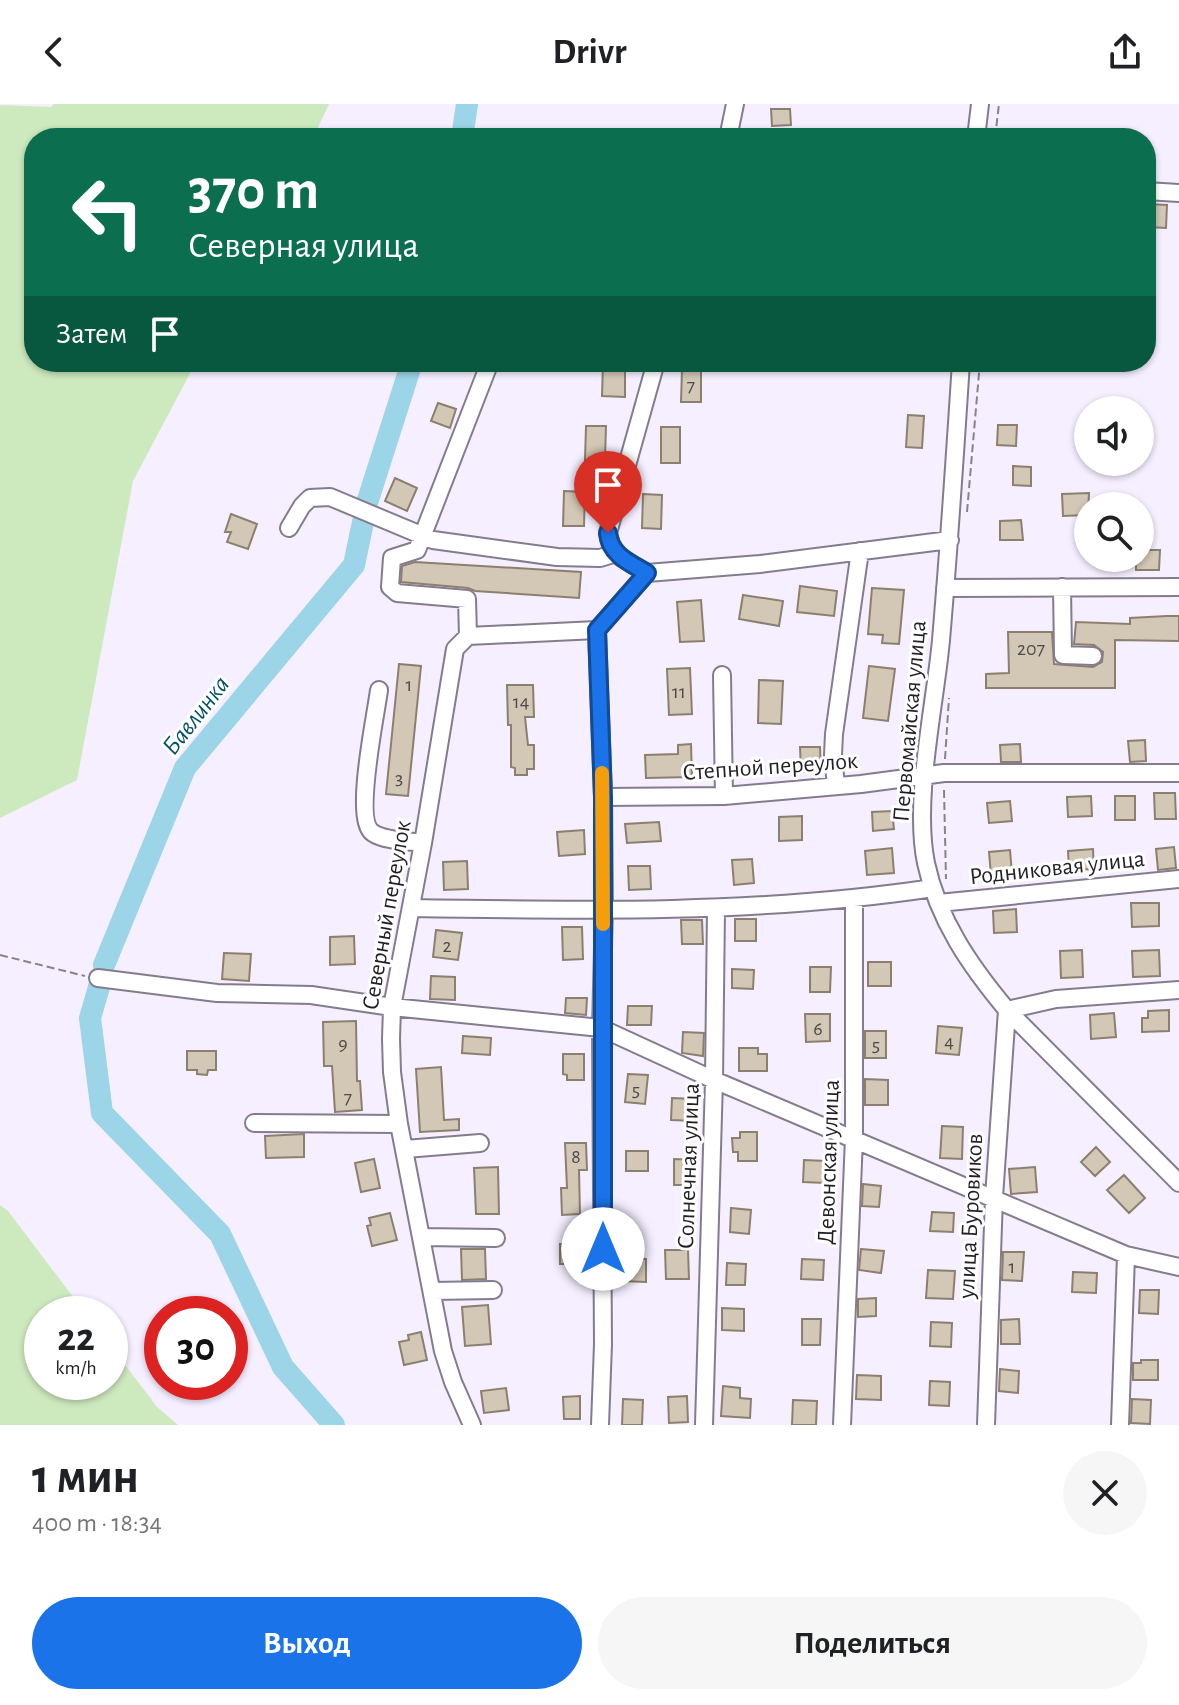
<!DOCTYPE html>
<html lang="ru">
<meta charset="utf-8">
<style>
:root{--surface:#fff;--page:#f6f6f6;--text:#202124;--muted:#757577;--accent:#1a73e8}
body{margin:0;font-family:"Alegreya Sans",sans-serif;background:var(--page);color:var(--text);height:100vh;display:flex;flex-direction:column;font-size:30px;white-space:nowrap}
*{box-sizing:border-box;margin:0}
p{font-size:26px;color:var(--muted)}
.icon{flex:none;width:44px;height:44px;fill:none;stroke:currentColor;stroke-width:2;stroke-linecap:round;stroke-linejoin:round}
.map{position:relative;height:1321px;overflow:hidden}
.drawer{display:flex;flex-direction:column;background:var(--surface);flex:1}
.drawer>*{flex:none}
.hud{position:absolute;left:24px;top:24px;width:1132px;height:244px;border-radius:32px;box-shadow:0 2px 6px #0004;background:#0b6e4f;color:#fff;overflow:hidden}
.tools{position:absolute;left:1074px;top:292px;display:grid;gap:16px}
.tools a{display:grid;place-items:center;width:80px;height:80px;border-radius:50%;background:var(--surface);box-shadow:0 2px 6px #0004;font-size:40px}
.speed{position:absolute;left:24px;top:1192px;display:flex;gap:16px;font-size:40px;font-weight:700;text-align:center}
.speed>*{display:grid;place-content:center;width:104px;height:104px;border-radius:50%;background:var(--surface);box-shadow:0 2px 6px #0004;line-height:1}
.speed small{font-size:20px;font-weight:400}
.speed .limit{border:12px solid #d22;background:#fff;color:#111}
.pin{position:absolute;display:grid;place-items:center;width:68px;height:68px;color:#fff;margin:-82px -34px;border-radius:50% 50% 50% 0;rotate:-45deg;box-shadow:0 0 8px #0007}
.pin .icon{rotate:45deg}
.me{position:absolute;width:88px;margin:-44px;rotate:0deg;stroke-linejoin:round;filter:drop-shadow(0 0 6px #0008)}
.turn{display:flex;align-items:center;gap:28px;height:168px;padding:0 32px;font-size:36px}
.turn .icon{width:104px;height:104px;stroke-width:2.5}
.turn b{display:block;font-size:56px;line-height:68px}
.then{display:flex;align-items:center;height:76px;padding:0 32px;background:#0003;gap:16px;font-size:30px}
.round{display:grid;place-items:center;flex:none;width:84px;height:84px;border-radius:42px;background:var(--page)}
.head{display:flex;align-items:center;justify-content:space-between;height:136px;padding:0 32px}
h1{font-size:48px;font-weight:600;line-height:60px}
.cta{display:flex;gap:16px;margin-top:auto;padding:16px 32px}
.cta a{flex:1;height:92px;border-radius:48px;background:var(--accent);color:#fff;font-size:32px;font-weight:600;line-height:92px;text-align:center}
.cta a+a{background:var(--page);color:var(--text)}
header{display:flex;justify-content:space-between;align-items:center;height:104px;padding:0 32px;background:var(--surface);font-size:36px;font-weight:600}
.map>svg:first-child{display:block}
</style>
<header><svg class="icon" aria-label="back" viewBox="0 0 24 24"><path d="M15 5l-7 7 7 7"/></svg>Drivr<svg class="icon" aria-label="share" viewBox="0 0 24 24"><path d="M12 15V3M7 8l5-5 5 5M5 13v7h14v-7"/></svg></header>
<div class="map">
<svg width="1179" height="1321" viewBox="0 0 1179 1321">
<rect width="100%" height="100%" fill="#f5efff"/>
<!-- green -->
<path fill="#cde9be" d="M 54,0 L 329,0 L 313,34 L 34,34 L 34,258 L 196,258 L 133,377 L 77,676 L 0,714 L 0,1 L 51,3 Z
M 0,1101 L 8,1107 L 86,1210 L 42,1210 L 42,1278 L 110,1278 L 110,1241 L 157,1303 L 178,1321 L 0,1321 Z"/>
<g fill="none" stroke-linecap="round" stroke-linejoin="round">
<!-- river -->
<path stroke="#9cd4e8" stroke-width="22" d="M 462,34 L 467,0
M 367,399 L 412,258
M 104,861 L 185,664 L 354,461 L 363,418
M 99,883 L 90,914 L 102,1009 L 220,1130 L 283,1263 L 334,1321"/>
</g>
<!-- building -->
<path fill="#d3c7b5" stroke="#8b806f" stroke-width="2" d="M 771,5 L 790,5 L 791,21 L 772,22 Z
M 1148,100 L 1167,101 L 1166,124 L 1147,123 Z
M 603,258 L 625,258 L 625,293 L 602,292 Z
M 682,265 L 701,265 L 701,298 L 681,298 Z
M 438,299 L 456,305 L 450,324 L 431,317 Z
M 908,311 L 924,312 L 922,344 L 906,343 Z
M 998,321 L 1017,321 L 1016,342 L 997,341 Z
M 586,322 L 606,322 L 605,356 L 585,356 Z
M 661,323 L 680,323 L 680,359 L 661,359 Z
M 1013,362 L 1031,363 L 1031,382 L 1013,381 Z
M 395,374 L 417,384 L 407,407 L 385,397 Z
M 564,387 L 585,388 L 584,422 L 563,422 Z
M 1089,389 L 1088,411 L 1063,412 L 1062,390 Z
M 643,390 L 662,391 L 661,425 L 642,424 Z
M 231,410 L 257,420 L 248,445 L 227,438 L 231,428 L 225,428 Z
M 1021,416 L 1023,436 L 1000,436 L 1000,417 Z
M 1140,446 L 1160,446 L 1159,466 L 1136,466 L 1136,454 L 1140,454 Z
M 415,458 L 581,468 L 579,494 L 475,487 L 468,484 L 401,478 L 402,462 Z
M 800,482 L 837,487 L 834,512 L 797,508 Z
M 872,484 L 904,486 L 899,540 L 882,539 L 883,531 L 868,530 Z
M 743,491 L 783,497 L 779,522 L 739,515 Z
M 701,496 L 704,537 L 680,538 L 677,498 Z
M 1167,512 L 1179,512 L 1179,537 L 1115,536 L 1115,584 L 986,584 L 986,570 L 1009,569 L 1008,528 L 1052,528 L 1054,560 L 1093,563 L 1102,558 L 1103,548 L 1094,541 L 1074,540 L 1076,518 L 1130,520 L 1130,514 Z
M 399,560 L 421,562 L 408,692 L 386,690 Z
M 869,562 L 895,565 L 888,617 L 863,614 Z
M 690,564 L 692,610 L 669,611 L 667,565 Z
M 759,576 L 783,577 L 781,620 L 758,619 Z
M 507,581 L 533,581 L 534,613 L 525,613 L 528,641 L 534,641 L 534,665 L 527,665 L 527,671 L 515,671 L 515,664 L 511,663 L 511,621 L 508,621 Z
M 1145,636 L 1146,657 L 1130,658 L 1128,637 Z
M 691,640 L 692,673 L 646,674 L 645,651 L 678,650 L 678,641 Z
M 1020,640 L 1021,658 L 1001,658 L 1000,641 Z
M 800,643 L 820,643 L 821,668 L 801,668 Z
M 1154,689 L 1175,689 L 1176,715 L 1155,715 Z
M 1091,692 L 1092,712 L 1068,713 L 1067,693 Z
M 1115,692 L 1135,692 L 1135,716 L 1115,716 Z
M 1010,697 L 1012,717 L 989,719 L 987,699 Z
M 892,707 L 894,725 L 873,727 L 872,708 Z
M 802,712 L 802,736 L 779,737 L 779,713 Z
M 659,718 L 661,737 L 627,739 L 625,720 Z
M 584,726 L 585,750 L 559,752 L 557,728 Z
M 1174,743 L 1176,764 L 1158,766 L 1156,745 Z
M 892,744 L 894,769 L 867,771 L 865,747 Z
M 1093,745 L 1094,765 L 1069,766 L 1068,747 Z
M 1010,746 L 1012,770 L 991,771 L 989,748 Z
M 752,755 L 754,779 L 734,781 L 732,756 Z
M 467,757 L 468,785 L 444,786 L 443,758 Z
M 628,762 L 650,762 L 651,785 L 629,786 Z
M 1131,799 L 1159,799 L 1159,822 L 1132,823 Z
M 1016,805 L 1017,828 L 994,829 L 993,807 Z
M 735,815 L 756,815 L 756,837 L 735,837 Z
M 681,816 L 702,816 L 703,840 L 682,840 Z
M 562,823 L 582,823 L 583,855 L 563,856 Z
M 436,826 L 462,829 L 458,856 L 433,853 Z
M 354,832 L 355,860 L 330,861 L 330,833 Z
M 1082,846 L 1083,873 L 1061,874 L 1060,847 Z
M 1159,846 L 1160,872 L 1133,873 L 1132,847 Z
M 224,849 L 251,850 L 249,877 L 222,875 Z
M 868,858 L 891,858 L 891,882 L 868,882 Z
M 810,863 L 831,863 L 830,888 L 810,888 Z
M 732,865 L 754,866 L 753,885 L 732,884 Z
M 431,872 L 455,873 L 455,896 L 430,895 Z
M 566,894 L 587,894 L 586,911 L 565,909 Z
M 628,902 L 652,902 L 651,921 L 627,921 Z
M 1169,906 L 1169,927 L 1142,928 L 1142,914 L 1148,914 L 1148,907 Z
M 1114,909 L 1116,933 L 1091,935 L 1090,911 Z
M 805,910 L 830,910 L 830,937 L 806,938 Z
M 356,917 L 357,977 L 360,977 L 362,1006 L 335,1008 L 332,962 L 324,962 L 323,918 Z
M 938,922 L 962,924 L 959,951 L 936,949 Z
M 865,927 L 886,927 L 886,954 L 865,954 Z
M 683,928 L 704,929 L 703,952 L 682,949 Z
M 463,932 L 491,934 L 490,951 L 462,949 Z
M 739,944 L 758,944 L 758,950 L 767,950 L 767,967 L 739,967 Z
M 187,947 L 216,947 L 216,966 L 208,966 L 207,971 L 197,970 L 197,966 L 187,966 Z
M 563,950 L 584,950 L 584,976 L 567,976 L 567,971 L 563,970 Z
M 441,963 L 444,1016 L 459,1015 L 459,1026 L 420,1028 L 416,965 Z
M 628,970 L 648,971 L 645,1000 L 625,998 Z
M 865,975 L 888,976 L 888,1001 L 865,1001 Z
M 672,994 L 695,995 L 694,1017 L 671,1016 Z
M 942,1022 L 963,1023 L 962,1055 L 940,1054 Z
M 740,1028 L 757,1028 L 757,1057 L 738,1057 L 738,1048 L 733,1048 L 732,1034 L 740,1034 Z
M 304,1030 L 304,1053 L 266,1054 L 265,1032 Z
M 565,1039 L 586,1039 L 587,1066 L 579,1066 L 580,1110 L 562,1111 L 561,1084 L 567,1084 Z
M 1096,1043 L 1110,1058 L 1095,1072 L 1081,1058 Z
M 626,1047 L 648,1047 L 648,1067 L 626,1067 Z
M 374,1055 L 380,1084 L 361,1088 L 355,1059 Z
M 674,1055 L 695,1056 L 695,1081 L 674,1081 Z
M 804,1056 L 826,1057 L 825,1079 L 803,1078 Z
M 498,1063 L 499,1110 L 476,1110 L 474,1064 Z
M 1035,1063 L 1037,1088 L 1011,1090 L 1009,1065 Z
M 1124,1071 L 1145,1094 L 1129,1109 L 1107,1086 Z
M 863,1080 L 881,1082 L 879,1103 L 862,1102 Z
M 731,1104 L 751,1106 L 749,1130 L 730,1128 Z
M 932,1108 L 954,1109 L 953,1128 L 930,1127 Z
M 390,1109 L 397,1136 L 372,1142 L 367,1122 L 371,1121 L 369,1114 Z
M 560,1140 L 579,1140 L 579,1160 L 560,1160 Z
M 461,1145 L 485,1145 L 486,1175 L 462,1176 Z
M 861,1145 L 884,1147 L 881,1169 L 859,1166 Z
M 665,1146 L 688,1146 L 689,1175 L 666,1175 Z
M 1003,1148 L 1024,1148 L 1022,1177 L 1002,1176 Z
M 621,1154 L 646,1155 L 646,1178 L 620,1177 Z
M 802,1155 L 824,1156 L 823,1176 L 801,1175 Z
M 727,1159 L 746,1160 L 745,1181 L 726,1181 Z
M 928,1166 L 955,1167 L 953,1195 L 926,1194 Z
M 1073,1168 L 1097,1169 L 1096,1189 L 1072,1188 Z
M 1140,1186 L 1159,1186 L 1158,1210 L 1139,1209 Z
M 876,1194 L 876,1212 L 858,1213 L 858,1195 Z
M 488,1201 L 491,1240 L 465,1242 L 462,1203 Z
M 722,1204 L 744,1205 L 744,1227 L 722,1226 Z
M 802,1215 L 821,1215 L 820,1241 L 802,1241 Z
M 1019,1215 L 1020,1240 L 1001,1240 L 1001,1216 Z
M 931,1218 L 952,1219 L 951,1243 L 930,1242 Z
M 421,1228 L 427,1256 L 404,1261 L 399,1238 L 409,1236 L 408,1231 Z
M 1141,1256 L 1158,1256 L 1158,1276 L 1133,1276 L 1133,1259 L 1141,1259 Z
M 1000,1265 L 1019,1267 L 1018,1289 L 999,1287 Z
M 857,1271 L 881,1272 L 881,1296 L 856,1295 Z
M 930,1277 L 950,1278 L 949,1302 L 929,1301 Z
M 723,1282 L 740,1284 L 740,1294 L 751,1295 L 750,1314 L 721,1312 Z
M 506,1284 L 509,1306 L 484,1309 L 481,1287 Z
M 580,1292 L 580,1315 L 564,1315 L 563,1293 Z
M 687,1292 L 688,1318 L 669,1319 L 668,1293 Z
M 623,1295 L 643,1296 L 642,1321 L 622,1321 Z
M 1132,1295 L 1151,1296 L 1150,1320 L 1131,1319 Z
M 793,1296 L 817,1297 L 816,1321 L 792,1321 Z"/>
<g fill="none" stroke-linecap="round" stroke-linejoin="round">
<!-- minor casing -->
<g stroke="#847c8e" stroke-width="20">
<path id="minor" d="M 728,34 L 735,0
M 976,34 L 980,0
M 1146,87 L 1179,89
M 656,258 L 608,429 L 612,445 L 622,454 L 647,469 L 760,460 L 950,436
M 961,258 C 955,351 949,444 941,536 C 935,602 913,696 926,759 C 938,816 971,863 1007,906 L 1179,1079
M 289,424 L 302,402 L 310,394 L 330,393 L 433,436 L 557,453 L 600,454 L 616,449
M 1062,483 L 1063,551 L 1093,552
M 945,484 L 1179,483
M 468,532 L 467,495 L 397,489 L 390,483 L 392,454 L 417,446 L 490,258
M 722,571 L 724,692
M 379,586 C 376,611 353,716 373,729 C 385,737 409,737 423,739
M 836,682 L 833,651 L 834,630 L 860,447
M 603,693 L 724,692 L 861,680 L 944,669 L 1179,669
M 939,799 L 1179,775
M 411,804 C 585,807 761,810 933,784
M 98,874 L 217,889 L 311,891 L 392,903 L 601,924 L 714,976 L 1126,1151 L 1179,1163
M 254,1019 L 399,1020
M 405,1045 L 480,1039
M 421,1133 L 496,1134
M 432,1187 L 493,1186
M 472,1321 L 453,1278 L 443,1247 L 399,1020 L 392,968 L 391,935 L 392,903 L 423,739 L 455,545 L 468,532 L 597,526
M 600,1321 L 603,1240 L 601,924 L 604,804 L 603,693 L 597,526 L 647,469
M 704,1321 L 714,976 L 716,804
M 842,1321 L 854,1034 L 854,796
M 986,1321 L 994,1093 L 1007,906 L 1056,895 L 1179,886
M 1120,1321 L 1126,1151"/>
</g>
<!-- path -->
<path stroke="#87838e" stroke-width="2" stroke-dasharray="8 4" stroke-linecap="butt" d="M 995,34 L 999,0
M 967,408 L 980,258
M 945,655 L 949,594
M 944,686 L 946,775
M 0,851 L 85,872"/>
<!-- minor -->
<use href="#minor" stroke="#fff" stroke-width="16"/>
</g>
<g fill="none" stroke-linecap="round" stroke-linejoin="round">
<!-- route casing -->
<g stroke="#114b97" stroke-width="20">
<path id="route" d="M 603,1145 L 603,693 L 597,526 L 647,469 C 630,459 610,451 608,429"/>
</g>
<!-- route -->
<use href="#route" stroke="#1a73e8" stroke-width="14"/>
<!-- slow -->
<path stroke="#f59e0b" stroke-width="14" d="M 602,669 L 603,820"/>
</g>
<g text-anchor="middle" stroke-width="6" stroke-linejoin="round" paint-order="stroke">
<!-- number labels -->
<g font-size="20" fill="#4e494a">
<text x="691" y="288">7</text>
<text x="1031" y="551">207</text>
<text x="409" y="587">1</text>
<text x="679" y="594">11</text>
<text x="521" y="604">14</text>
<text x="399" y="680">3</text>
<text x="447" y="848">2</text>
<text x="818" y="931">6</text>
<text x="949" y="944">4</text>
<text x="343" y="946">9</text>
<text x="876" y="947">5</text>
<text x="636" y="992">5</text>
<text x="348" y="1000">7</text>
<text x="576" y="1059">8</text>
<text x="1012" y="1169">1</text>
</g>
<!-- street labels -->
<g font-size="24" fill="#221f26" stroke="#fff">
<text transform="translate(909 617) rotate(-85)" y="8">Первомайская улица</text>
<text transform="translate(770 662) rotate(-4)" y="8">Степной переулок</text>
<text transform="translate(1057 763) rotate(-6)" y="8">Родниковая улица</text>
<text transform="translate(386 811) rotate(-80)" y="8">Северный переулок</text>
<text transform="translate(828 1058) rotate(-88)" y="8">Девонская улица</text>
<text transform="translate(688 1062) rotate(-88)" y="8">Солнечная улица</text>
<text transform="translate(970 1112) rotate(-87)" y="8">улица Буровиков</text>
</g>
<!-- water labels -->
<g font-size="26" font-style="italic" fill="#005267" stroke="#fff">
<text transform="translate(195 611) rotate(-52)" y="9">Бавлинка</text>
</g>
</g>
</svg>
<div class="tools">
<a><svg class="icon" aria-label="sound" viewBox="0 0 24 24"><path d="M4 9h4l5-4v14l-5-4H4zM17 9q2 3 0 6"/></svg></a>
<a><svg class="icon" aria-label="search" viewBox="0 0 24 24"><circle cx="10" cy="10" r="6"/><path d="M15 15l6 6"/></svg></a>
</div>
<div class="speed"><div>22<small>km/h</small></div><div class="limit">30</div></div>
<div class="pin" style="left:608px;top:429px;background:#d93025"><svg class="icon" aria-label="arrive" viewBox="0 0 24 24"><path d="M6 21V4h12l-3 4 3 4H6"/></svg></div>
<svg class="me" style="left:603px;top:1145px" viewBox="-20 -20 40 40"><circle r="19" fill="#fff"/><path d="M0-13L10 11 0 6-10 11z" fill="#1a73e8"/></svg>
<div class="hud">
<div class="turn"><svg class="icon" aria-label="left" viewBox="0 0 24 24"><path d="M17 20v-9H6M10 6l-5 5 5 5"/></svg><div><b>370 m</b>Северная улица</div></div>
<div class="then">Затем<svg class="icon" aria-label="arrive" viewBox="0 0 24 24"><path d="M6 21V4h12l-3 4 3 4H6"/></svg></div>
</div>
</div>
<section class="drawer">
<div class="head"><div><h1>1 мин</h1><p>400 m · 18:34</p></div><a class="round"><svg class="icon" aria-label="close" viewBox="0 0 24 24"><path d="M6 6l12 12M18 6L6 18"/></svg></a></div>
<div class="cta"><a>Выход</a><a>Поделиться</a></div>
</section>
